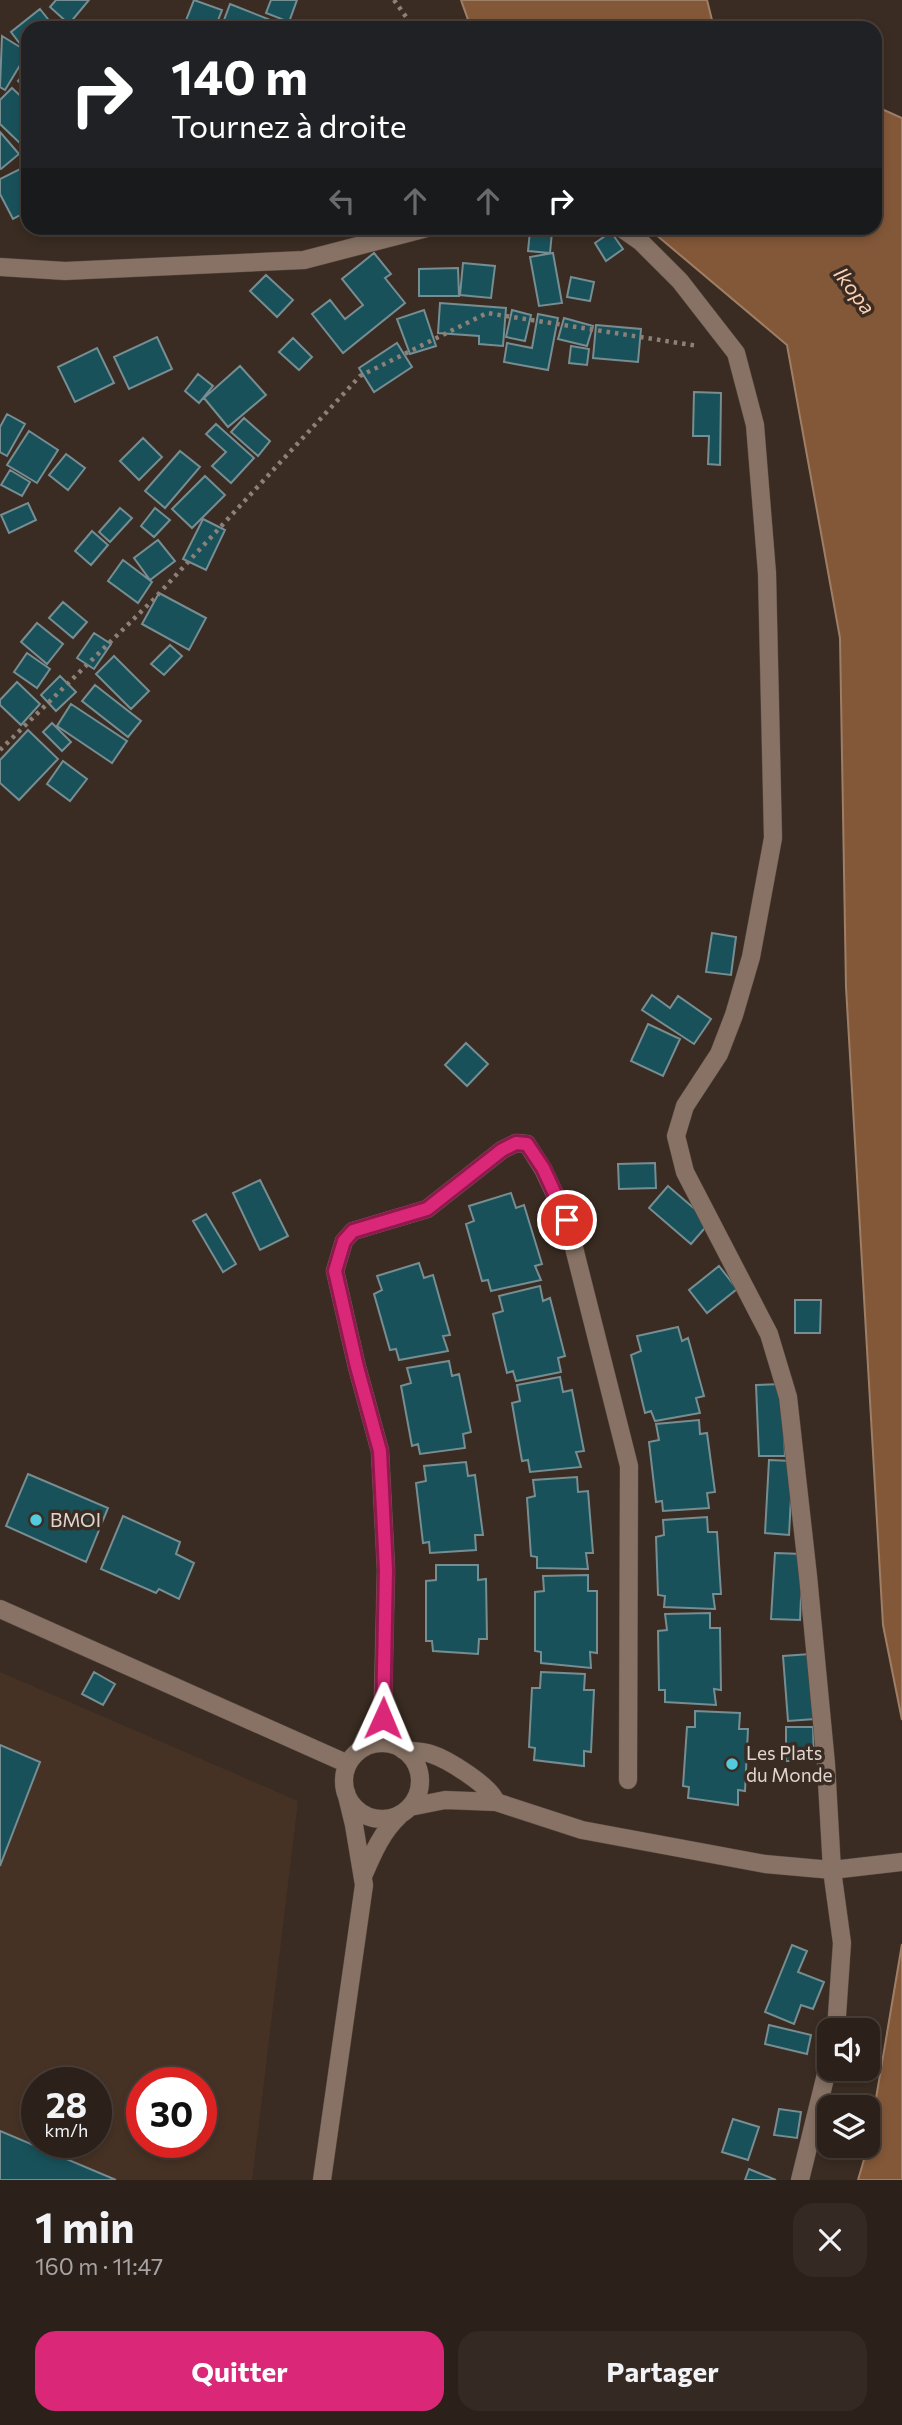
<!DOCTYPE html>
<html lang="fr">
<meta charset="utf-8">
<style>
:root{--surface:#2c211a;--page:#342923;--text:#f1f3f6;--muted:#a6a3a2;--line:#483e39;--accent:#db2777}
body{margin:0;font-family:Commissioner,sans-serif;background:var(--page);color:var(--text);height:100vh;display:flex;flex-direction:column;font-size:26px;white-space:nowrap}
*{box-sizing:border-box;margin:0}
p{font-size:23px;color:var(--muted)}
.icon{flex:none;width:38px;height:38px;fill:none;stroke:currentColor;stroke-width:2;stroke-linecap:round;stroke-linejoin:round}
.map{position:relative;height:2180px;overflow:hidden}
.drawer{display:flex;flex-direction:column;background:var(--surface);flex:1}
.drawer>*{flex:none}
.guide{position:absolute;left:21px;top:21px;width:861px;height:214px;border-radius:21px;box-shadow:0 4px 10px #0003,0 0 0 2px var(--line);background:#202124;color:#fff;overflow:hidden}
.buttons{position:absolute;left:817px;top:2018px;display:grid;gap:14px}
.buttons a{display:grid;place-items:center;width:63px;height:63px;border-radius:14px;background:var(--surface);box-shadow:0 4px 10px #0003,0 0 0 2px var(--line);font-size:35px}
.speed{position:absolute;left:21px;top:2067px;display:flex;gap:14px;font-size:35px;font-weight:700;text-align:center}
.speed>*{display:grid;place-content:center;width:91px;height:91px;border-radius:50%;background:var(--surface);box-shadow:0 4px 10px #0003,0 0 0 2px var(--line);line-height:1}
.speed small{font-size:18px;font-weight:400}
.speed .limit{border:10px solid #d22;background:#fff;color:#111}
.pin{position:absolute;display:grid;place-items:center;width:60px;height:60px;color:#fff;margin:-30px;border:4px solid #fff;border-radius:50%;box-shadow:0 2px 7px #0007}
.me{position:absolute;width:77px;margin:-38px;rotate:1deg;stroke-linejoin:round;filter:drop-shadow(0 0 5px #0008)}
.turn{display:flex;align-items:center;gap:24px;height:147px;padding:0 35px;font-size:32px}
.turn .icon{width:91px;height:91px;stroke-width:2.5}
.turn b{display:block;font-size:49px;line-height:60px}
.lanes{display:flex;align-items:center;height:66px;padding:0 35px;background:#0003;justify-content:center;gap:35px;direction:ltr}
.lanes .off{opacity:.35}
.round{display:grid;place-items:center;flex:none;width:74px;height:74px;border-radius:21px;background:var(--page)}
.headline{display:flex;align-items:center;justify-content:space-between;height:119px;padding:0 35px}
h1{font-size:42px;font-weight:700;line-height:52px}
.cta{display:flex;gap:14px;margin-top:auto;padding:14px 35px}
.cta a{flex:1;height:80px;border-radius:21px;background:var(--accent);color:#fff;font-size:28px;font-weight:700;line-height:80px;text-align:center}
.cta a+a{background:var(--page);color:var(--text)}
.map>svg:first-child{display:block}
</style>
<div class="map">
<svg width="902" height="2180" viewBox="0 0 902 2180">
<rect width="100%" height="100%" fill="#3a2c22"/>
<!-- built -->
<path fill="#463225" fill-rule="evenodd" d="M 0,1672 L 298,1801 L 252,2180 L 0,2180 ZM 37,2082 L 96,2082 L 96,2142 L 37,2142 ZM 142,2082 L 201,2082 L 201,2142 L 142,2142 Z"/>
<!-- water -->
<path fill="#835839" stroke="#9f7e66" stroke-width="2" d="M 461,0 L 707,0 L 714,28 L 471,28 Z
M 875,106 L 902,118 L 902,1720 L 883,1625 L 846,987 L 840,638 L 787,345 L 648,228 L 875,228 Z
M 902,1944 L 902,2180 L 858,2180 L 868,2146 Z"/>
<!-- building -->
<path fill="#19515a" stroke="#768d92" stroke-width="2" d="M 56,0 L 89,0 L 69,24 L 50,7 Z
M 194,0 L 222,10 L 215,28 L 183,28 Z
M 271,0 L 297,0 L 289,22 L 266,13 Z
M 230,4 L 278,23 L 276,28 L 221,28 Z
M 40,9 L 55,28 L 28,28 L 27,53 L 11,32 Z
M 2,36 L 28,52 L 5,90 L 0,87 Z
M 28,70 L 28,90 L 18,81 Z
M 12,88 L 28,103 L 28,151 L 0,124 L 0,100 Z
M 0,132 L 19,154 L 1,169 L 0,168 Z
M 28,165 L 28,211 L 13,219 L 0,194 L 0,179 Z
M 530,231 L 552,232 L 550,253 L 528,251 Z
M 611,232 L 623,249 L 606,261 L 595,243 Z
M 374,253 L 391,274 L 385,278 L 405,303 L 343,353 L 312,314 L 330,300 L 345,319 L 363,305 L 342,279 Z
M 553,253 L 562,303 L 539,306 L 530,257 Z
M 463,263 L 495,266 L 491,298 L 460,295 Z
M 458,268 L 459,296 L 419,296 L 419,269 Z
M 266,275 L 293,300 L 277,317 L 250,291 Z
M 571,277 L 594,282 L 590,301 L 567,297 Z
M 440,303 L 506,308 L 503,346 L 479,344 L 479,336 L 438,333 Z
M 424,310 L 436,346 L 410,354 L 397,319 Z
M 512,310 L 531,315 L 525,341 L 506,337 Z
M 538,314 L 558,318 L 548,370 L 504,362 L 507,343 L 532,348 Z
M 564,318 L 593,326 L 587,346 L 558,339 Z
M 596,325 L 641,329 L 638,362 L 593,358 Z
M 157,337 L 172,369 L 129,389 L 114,357 Z
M 293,338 L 312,357 L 299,370 L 279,352 Z
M 397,343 L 412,367 L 374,392 L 359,368 Z
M 571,346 L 589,349 L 587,365 L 569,363 Z
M 97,348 L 114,383 L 75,402 L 58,367 Z
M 240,366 L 266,395 L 228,427 L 204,398 Z
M 198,374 L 213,386 L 199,403 L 185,391 Z
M 694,392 L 721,393 L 720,465 L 708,464 L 709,436 L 693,436 Z
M 7,414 L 25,424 L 7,456 L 0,452 L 0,427 Z
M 244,418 L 270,441 L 258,456 L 231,432 Z
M 216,424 L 254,458 L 231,483 L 212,466 L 226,452 L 206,434 Z
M 29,431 L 58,450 L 37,483 L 7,465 Z
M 143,438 L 162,457 L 139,480 L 120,461 Z
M 180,451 L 200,467 L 165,508 L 145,491 Z
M 66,454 L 85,468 L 68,490 L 49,475 Z
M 10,470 L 30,482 L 22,496 L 1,485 Z
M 205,476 L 225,495 L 192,528 L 172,509 Z
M 28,503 L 36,520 L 9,533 L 1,515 Z
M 120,508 L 132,518 L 110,542 L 99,532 Z
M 155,508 L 170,520 L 154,537 L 141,526 Z
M 203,519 L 225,530 L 206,570 L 183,559 Z
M 92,531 L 108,545 L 91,565 L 75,551 Z
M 158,540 L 175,561 L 150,580 L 134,558 Z
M 123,560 L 152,582 L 138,603 L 108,581 Z
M 159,593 L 206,618 L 189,650 L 142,624 Z
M 63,602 L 87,622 L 73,638 L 49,618 Z
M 37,623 L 63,644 L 47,664 L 21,642 Z
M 94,633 L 111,644 L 94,669 L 77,658 Z
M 170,645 L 182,656 L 164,675 L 151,664 Z
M 27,653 L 50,669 L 37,688 L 14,672 Z
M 114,656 L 149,691 L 131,709 L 96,674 Z
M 60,676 L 76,692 L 56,711 L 41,695 Z
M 17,682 L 40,704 L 21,725 L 0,705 L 0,700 Z
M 95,685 L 141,721 L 128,737 L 82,701 Z
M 71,704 L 127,741 L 112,763 L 57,726 Z
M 52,723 L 71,742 L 62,751 L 43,732 Z
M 28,730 L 58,759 L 19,800 L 0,783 L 0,760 Z
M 63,761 L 87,779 L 70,801 L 47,784 Z
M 712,933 L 736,937 L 731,975 L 706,972 Z
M 652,995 L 670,1008 L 678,996 L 711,1019 L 694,1044 L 642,1010 Z
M 648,1024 L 680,1039 L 663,1076 L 631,1061 Z
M 466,1043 L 488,1064 L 467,1086 L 445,1065 Z
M 655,1163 L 656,1188 L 619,1189 L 618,1164 Z
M 260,1180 L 288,1236 L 260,1250 L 233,1193 Z
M 668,1186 L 710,1222 L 691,1244 L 649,1208 Z
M 511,1193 L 516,1208 L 524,1205 L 542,1264 L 535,1266 L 541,1280 L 491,1291 L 488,1280 L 482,1281 L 466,1224 L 474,1221 L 469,1206 Z
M 206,1214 L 236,1264 L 223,1272 L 193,1221 Z
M 419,1263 L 424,1278 L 433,1275 L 450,1335 L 443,1336 L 448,1351 L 399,1360 L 396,1349 L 390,1350 L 374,1294 L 382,1290 L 377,1276 Z
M 719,1266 L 737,1289 L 707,1313 L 689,1290 Z
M 540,1286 L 543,1301 L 550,1298 L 565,1356 L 558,1358 L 561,1372 L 516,1381 L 513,1371 L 507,1373 L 493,1314 L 503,1311 L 499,1296 Z
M 795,1300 L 821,1300 L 820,1333 L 795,1333 Z
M 678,1327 L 682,1341 L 688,1338 L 704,1396 L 696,1398 L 700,1413 L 655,1421 L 651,1411 L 645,1413 L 631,1355 L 641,1351 L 637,1336 Z
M 449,1361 L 452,1376 L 459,1374 L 471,1432 L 463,1434 L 465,1448 L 420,1454 L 418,1444 L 412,1446 L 401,1386 L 411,1383 L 407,1368 Z
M 560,1377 L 563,1392 L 572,1390 L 584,1451 L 576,1452 L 581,1467 L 530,1472 L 528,1460 L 522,1461 L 512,1403 L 520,1401 L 517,1385 Z
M 782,1384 L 785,1456 L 759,1456 L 756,1385 Z
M 699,1420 L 700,1434 L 707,1433 L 715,1492 L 707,1493 L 709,1508 L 663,1511 L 662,1501 L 656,1502 L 649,1442 L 659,1440 L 656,1424 Z
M 769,1460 L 793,1461 L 789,1535 L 765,1533 Z
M 466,1462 L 468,1476 L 475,1475 L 483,1535 L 475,1535 L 476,1550 L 430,1553 L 429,1542 L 423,1543 L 416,1483 L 426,1481 L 424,1466 Z
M 28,1474 L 108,1508 L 86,1562 L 6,1526 Z
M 577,1477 L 578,1492 L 588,1491 L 593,1553 L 586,1553 L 588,1569 L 537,1568 L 537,1557 L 531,1556 L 527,1498 L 535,1496 L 533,1480 Z
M 123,1516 L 180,1542 L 176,1554 L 194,1563 L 179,1599 L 159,1589 L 156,1593 L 101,1569 Z
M 707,1517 L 708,1532 L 717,1532 L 721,1594 L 713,1594 L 715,1609 L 664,1607 L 665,1596 L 658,1595 L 656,1537 L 664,1535 L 663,1520 Z
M 775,1553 L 803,1554 L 800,1620 L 771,1619 Z
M 436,1565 L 478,1565 L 478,1580 L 486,1579 L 487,1639 L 479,1639 L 478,1654 L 433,1651 L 432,1641 L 426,1641 L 426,1581 L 436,1580 Z
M 588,1575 L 588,1591 L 597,1591 L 597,1653 L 590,1652 L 591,1668 L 541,1663 L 541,1652 L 535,1651 L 535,1592 L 544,1591 L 543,1576 Z
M 710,1613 L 710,1628 L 720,1628 L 721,1690 L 714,1689 L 716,1705 L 665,1702 L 665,1690 L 659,1690 L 658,1631 L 667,1630 L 665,1614 Z
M 810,1654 L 815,1719 L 788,1721 L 783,1656 Z
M 94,1672 L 115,1684 L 103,1705 L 82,1694 Z
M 541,1672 L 585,1674 L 584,1690 L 594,1690 L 591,1752 L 584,1751 L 584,1766 L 534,1760 L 535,1748 L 529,1747 L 532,1688 L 540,1688 Z
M 695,1711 L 740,1713 L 739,1729 L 748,1729 L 745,1791 L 738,1790 L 738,1805 L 688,1798 L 689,1787 L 683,1786 L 687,1727 L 695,1727 Z
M 786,1727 L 813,1727 L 814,1761 L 786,1761 Z
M 0,1745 L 40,1762 L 0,1866 Z
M 792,1945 L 807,1951 L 798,1972 L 824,1982 L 813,2009 L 801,2005 L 794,2024 L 765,2012 Z
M 769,2025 L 811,2035 L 807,2054 L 765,2044 Z
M 779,2109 L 801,2112 L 797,2138 L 774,2135 Z
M 733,2119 L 759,2127 L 748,2160 L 722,2152 Z
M 0,2131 L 116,2180 L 0,2180 Z
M 749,2169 L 776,2180 L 745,2180 Z"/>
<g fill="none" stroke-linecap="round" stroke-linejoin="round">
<!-- minor casing -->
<g stroke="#55473e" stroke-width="19">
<path id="minor" d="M 621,228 L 641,242 L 680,281 L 736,353 L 755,425 L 767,573 L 773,838 L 751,957 L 734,1015 L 719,1054 L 685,1106 L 676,1136 L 685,1172 L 769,1334 L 788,1397 L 808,1576 L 826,1764 L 832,1870 L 842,1943 L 836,2030
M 0,267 L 65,271 L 304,260 L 427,228
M 0,1609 L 348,1764
M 382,1742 L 386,1570 L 380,1451 L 357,1367 L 335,1271 L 344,1241 L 353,1231 L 427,1209 L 502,1150 L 516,1143 L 527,1144 L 543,1169 L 567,1220 L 629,1466 L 628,1780
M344 1781a38 38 0 1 1 76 0a38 38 0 1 1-76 0Z
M 403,1750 C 412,1751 422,1751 431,1754 C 447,1759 491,1786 496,1802
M 410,1807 L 445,1800 L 496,1802 L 582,1830 L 765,1864 L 832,1870 L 902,1862
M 364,1874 C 373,1853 382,1832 399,1816
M 322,2180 L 364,1885 L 354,1825 L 346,1792
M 800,2180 L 830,2058"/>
</g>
<!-- path -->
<path stroke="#8c8078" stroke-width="4.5" stroke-dasharray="3.5 5" stroke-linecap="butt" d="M 394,0 L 414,28
M 0,750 L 153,600 L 360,376 L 487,313 L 698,346"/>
<!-- minor -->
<use href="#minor" stroke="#877265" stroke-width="18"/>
</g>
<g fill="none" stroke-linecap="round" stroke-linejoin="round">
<!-- route casing -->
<g stroke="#8e194d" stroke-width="18">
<path id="route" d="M 383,1718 L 386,1570 L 380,1451 L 357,1367 L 335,1271 L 344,1241 L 353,1231 L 427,1209 L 502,1150 L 516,1143 L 527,1144 L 543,1168 L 567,1220"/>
</g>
<!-- route -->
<use href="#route" stroke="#db2777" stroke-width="12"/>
</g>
<!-- markers -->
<g fill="#54cadd" stroke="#3a2c22" stroke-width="2.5">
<circle cx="36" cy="1520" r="7"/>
<circle cx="732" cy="1764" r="7"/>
</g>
<g text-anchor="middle" stroke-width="7" stroke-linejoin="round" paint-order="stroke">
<!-- poi labels -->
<g font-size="19" fill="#e0d6d0" stroke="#3a2c22" text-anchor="start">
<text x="50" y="1527">BMOI</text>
<text x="746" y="1760">Les Plats<tspan x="746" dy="22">du Monde</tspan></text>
</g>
<!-- water labels -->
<g font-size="21" font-style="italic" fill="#facfb2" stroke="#3a2c22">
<text transform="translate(854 291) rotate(53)" y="7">Ikopa</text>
</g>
</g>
</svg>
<div class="buttons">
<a><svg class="icon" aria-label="sound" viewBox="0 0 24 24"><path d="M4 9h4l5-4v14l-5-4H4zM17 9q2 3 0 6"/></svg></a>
<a><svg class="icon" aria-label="layers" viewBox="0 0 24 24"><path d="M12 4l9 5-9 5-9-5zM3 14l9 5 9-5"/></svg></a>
</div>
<div class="speed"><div>28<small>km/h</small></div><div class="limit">30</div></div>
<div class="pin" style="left:567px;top:1220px;background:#d93025"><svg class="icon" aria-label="arrive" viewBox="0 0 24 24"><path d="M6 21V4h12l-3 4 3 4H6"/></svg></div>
<svg class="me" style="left:383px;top:1718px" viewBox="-20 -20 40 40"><path d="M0-17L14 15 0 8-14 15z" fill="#db2777" stroke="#fff" stroke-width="4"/></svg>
<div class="guide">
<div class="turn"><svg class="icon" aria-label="right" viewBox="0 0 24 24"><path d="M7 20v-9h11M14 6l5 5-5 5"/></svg><div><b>140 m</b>Tournez à droite</div></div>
<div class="lanes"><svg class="icon off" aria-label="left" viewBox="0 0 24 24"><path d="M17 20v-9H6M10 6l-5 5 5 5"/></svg><svg class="icon off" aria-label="ahead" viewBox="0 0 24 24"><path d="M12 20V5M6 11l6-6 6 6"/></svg><svg class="icon off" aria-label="ahead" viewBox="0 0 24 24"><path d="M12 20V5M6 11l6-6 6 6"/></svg><svg class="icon" aria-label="right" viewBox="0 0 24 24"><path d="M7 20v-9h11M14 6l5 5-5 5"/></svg></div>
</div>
</div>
<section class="drawer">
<div class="headline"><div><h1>1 min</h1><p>160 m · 11:47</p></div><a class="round"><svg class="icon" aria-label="close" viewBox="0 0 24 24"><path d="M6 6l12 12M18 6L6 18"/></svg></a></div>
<div class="cta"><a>Quitter</a><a>Partager</a></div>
</section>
